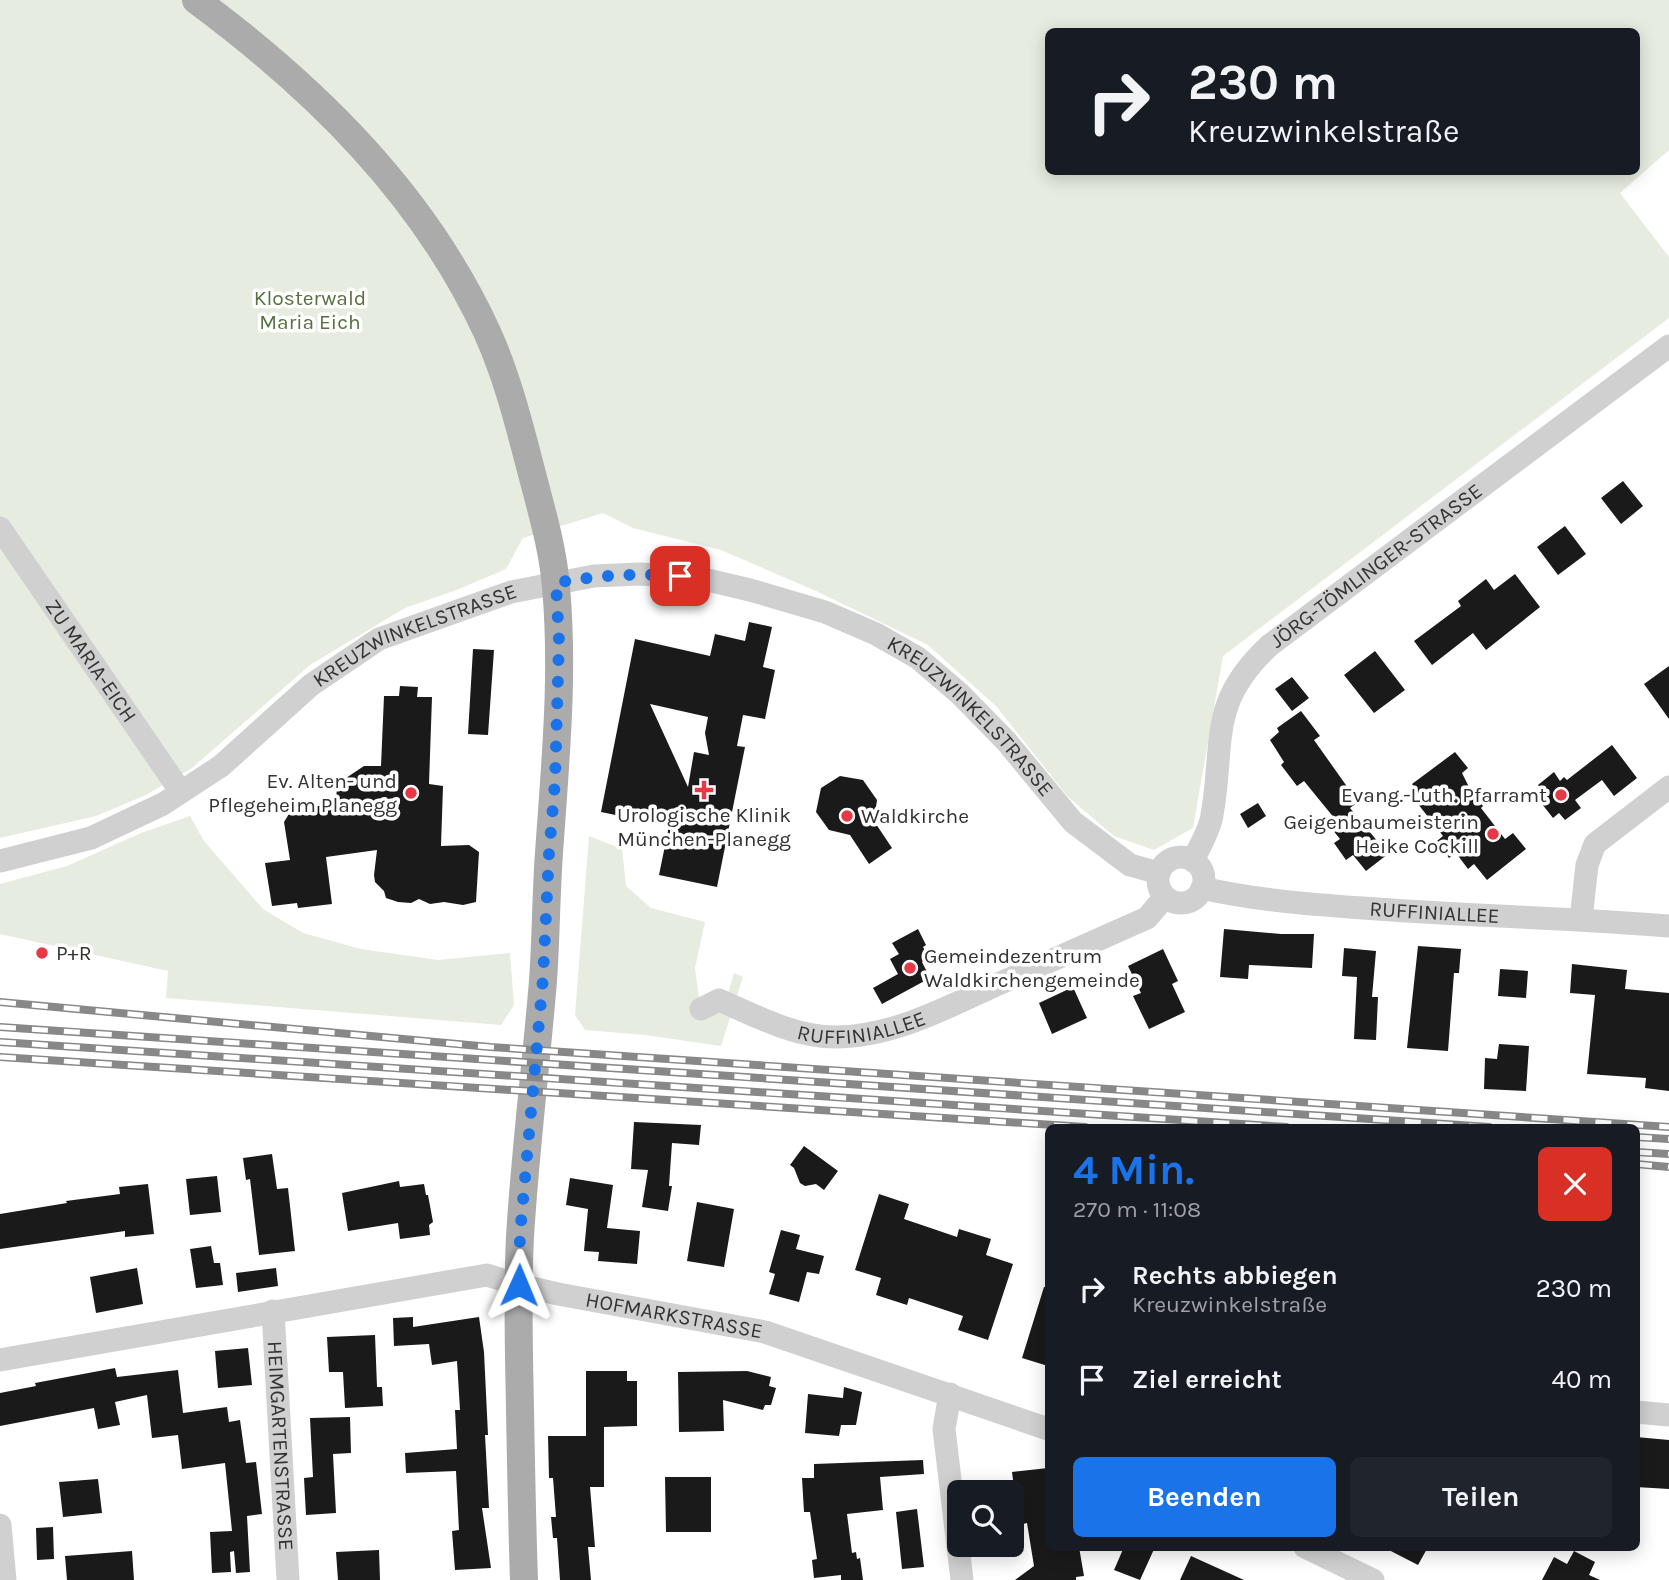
<!DOCTYPE html>
<html lang="de">
<meta charset="utf-8">
<style>
:root{--surface:#171b24;--page:#20242c;--text:#f1f3f6;--muted:#9ea1a6;--accent:#1a73e8}
body{margin:0;font-family:Karla,sans-serif;background:var(--page);color:var(--text);height:100vh;display:flex;flex-direction:column;font-size:26px;white-space:nowrap}
*{box-sizing:border-box;margin:0}
p{font-size:23px;color:var(--muted)}
.icon{flex:none;width:38px;height:38px;fill:none;stroke:currentColor;stroke-width:2;stroke-linecap:round;stroke-linejoin:round}
.map{position:relative;flex:1;overflow:hidden}
.drawer{position:absolute;left:1045px;top:1124px;width:595px;height:427px;display:flex;flex-direction:column;background:var(--surface);border-radius:10px;box-shadow:0 4px 18px #0003}
.drawer>*{flex:none}
.top-card{position:absolute;left:1045px;top:28px;width:595px;height:147px;border-radius:10px;box-shadow:0 4px 18px #0003;background:#171b24;color:var(--text);overflow:hidden}
.tools{position:absolute;left:947px;top:1480px;display:grid;gap:14px}
.tools a{display:grid;place-items:center;width:77px;height:77px;border-radius:10px;background:var(--surface);box-shadow:0 4px 18px #0003;font-size:35px}
.pin{position:absolute;display:grid;place-items:center;width:60px;height:60px;color:#fff;margin:-30px;border-radius:14px;box-shadow:0 4px 10px #0006}
.me{position:absolute;width:77px;margin:-38px;rotate:1deg;stroke-linejoin:round;filter:drop-shadow(0 0 5px #0008)}
.turn{display:flex;align-items:center;gap:24px;height:147px;padding:0 28px;font-size:32px}
.turn .icon{width:91px;height:91px;stroke-width:2.5}
.turn b{display:block;font-size:49px;line-height:60px}
.round{display:grid;place-items:center;flex:none;width:74px;height:74px;border-radius:10px;background:var(--page)}
.head{display:flex;align-items:center;justify-content:space-between;height:119px;padding:0 28px}
h1{font-size:42px;font-weight:700;line-height:52px;color:var(--accent)}
.primary-button{display:flex;gap:14px;margin-top:auto;padding:14px 28px}
.primary-button a{flex:1;height:80px;border-radius:10px;background:var(--accent);color:#fff;font-size:28px;font-weight:700;line-height:80px;text-align:center}
.primary-button a+a{background:var(--page);color:var(--text)}
ul{padding:0;list-style:none}
li{display:flex;align-items:center;gap:21px;height:91px;padding:0 28px}
li div{flex:1}
li b{display:block;font-size:26px}
li em{font-style:normal}
.map>svg:first-child{display:block}
</style>
<div class="map">
<svg width="1669" height="1580" viewBox="0 0 1669 1580">
<rect width="100%" height="100%" fill="#fff"/>
<!-- green -->
<path fill="#e6ecdf" fill-rule="evenodd" d="M 0,0 L 1669,0 L 1669,150 L 1620,193 L 1669,257 L 1669,318 L 1223,656 L 1193,828 L 1154,850 L 1114,836 L 1067,796 L 997,707 L 928,645 L 816,591 L 721,550 L 633,528 L 603,513 L 523,538 L 506,569 L 459,589 L 405,608 L 310,665 L 192,768 L 146,795 L 96,816 L 0,838 ZM 1048,32 L 1636,32 L 1636,172 L 1048,172 Z
M 190,816 L 204,841 L 263,909 L 303,933 L 361,949 L 438,960 L 510,953 L 514,1005 L 501,1025 L 166,998 L 168,971 L 0,934 L 0,884 L 67,866 L 141,833 Z
M 589,836 L 622,849 L 626,886 L 651,908 L 705,922 L 695,968 L 699,998 L 728,994 L 734,973 L 743,977 L 721,1046 L 645,1035 L 585,1030 L 575,1015 Z"/>
<!-- building -->
<path fill="#1a1a1a" fill-rule="evenodd" d="M 1623,481 L 1643,506 L 1621,524 L 1601,498 Z
M 1565,526 L 1586,554 L 1558,575 L 1537,547 Z
M 1515,574 L 1540,607 L 1486,650 L 1473,633 L 1432,665 L 1414,641 L 1461,606 L 1458,601 L 1486,579 L 1494,590 Z
M 749,622 L 772,627 L 763,667 L 775,670 L 765,719 L 743,715 L 737,746 L 745,747 L 717,887 L 659,875 L 669,826 L 601,812 L 635,639 L 710,656 L 715,634 L 745,641 ZM 650,704 L 708,717 L 705,733 L 709,755 L 694,752 L 688,787 Z
M 473,649 L 494,650 L 488,735 L 468,734 Z
M 1375,651 L 1405,690 L 1374,713 L 1344,675 Z
M 1669,666 L 1669,719 L 1644,684 Z
M 1292,677 L 1309,698 L 1292,711 L 1275,689 Z
M 400,686 L 418,687 L 417,697 L 432,697 L 429,784 L 443,786 L 441,846 L 469,845 L 479,852 L 476,902 L 463,905 L 444,902 L 430,904 L 419,899 L 411,903 L 398,902 L 386,898 L 384,891 L 375,882 L 374,875 L 377,850 L 326,857 L 332,904 L 298,908 L 297,903 L 272,906 L 265,863 L 290,860 L 284,822 L 292,809 L 336,804 L 337,784 L 364,766 L 381,766 L 384,696 L 399,696 Z
M 1301,711 L 1320,736 L 1314,740 L 1358,802 L 1350,808 L 1388,854 L 1366,871 L 1353,855 L 1346,860 L 1334,843 L 1340,839 L 1328,824 L 1335,819 L 1304,781 L 1297,786 L 1281,765 L 1284,762 L 1270,740 L 1279,732 L 1277,728 Z
M 1612,745 L 1637,778 L 1614,796 L 1602,780 L 1575,800 L 1581,808 L 1565,820 L 1559,813 L 1553,818 L 1538,799 L 1545,794 L 1538,785 L 1554,772 L 1560,781 L 1564,777 L 1567,780 Z
M 1455,752 L 1468,768 L 1462,773 L 1471,791 L 1483,806 L 1481,808 L 1505,839 L 1513,833 L 1526,849 L 1487,880 L 1474,864 L 1468,869 L 1456,853 L 1449,858 L 1437,841 L 1443,836 L 1418,804 L 1424,800 L 1412,784 Z
M 840,776 L 863,780 L 877,800 L 874,821 L 892,848 L 869,864 L 850,835 L 829,830 L 816,812 L 821,788 Z
M 1258,803 L 1266,816 L 1248,828 L 1240,814 Z
M 918,929 L 926,945 L 923,947 L 929,958 L 922,962 L 930,978 L 882,1004 L 873,988 L 898,974 L 890,959 L 899,954 L 892,943 Z
M 1224,929 L 1281,934 L 1314,934 L 1312,968 L 1249,965 L 1248,979 L 1220,977 Z
M 1418,946 L 1461,949 L 1459,973 L 1454,973 L 1448,1051 L 1407,1048 Z
M 1344,948 L 1376,951 L 1372,997 L 1378,997 L 1376,1040 L 1354,1039 L 1357,977 L 1342,976 Z
M 1163,949 L 1178,981 L 1172,984 L 1185,1012 L 1149,1029 L 1133,996 L 1141,993 L 1128,966 Z
M 1572,964 L 1627,970 L 1625,989 L 1669,993 L 1669,1091 L 1645,1088 L 1646,1078 L 1587,1074 L 1595,995 L 1570,993 Z
M 1500,969 L 1528,971 L 1526,998 L 1498,996 Z
M 1073,987 L 1087,1018 L 1052,1034 L 1039,1003 Z
M 1499,1044 L 1529,1046 L 1526,1091 L 1484,1089 L 1485,1058 L 1497,1059 Z
M 634,1122 L 701,1125 L 699,1145 L 672,1143 L 669,1186 L 672,1186 L 668,1211 L 642,1207 L 648,1170 L 631,1169 Z
M 804,1146 L 838,1171 L 824,1190 L 816,1184 L 805,1186 L 800,1183 L 794,1168 L 790,1165 Z
M 272,1154 L 277,1189 L 288,1188 L 295,1251 L 259,1255 L 250,1179 L 246,1180 L 243,1158 Z
M 217,1176 L 221,1212 L 190,1215 L 186,1179 Z
M 570,1178 L 613,1185 L 607,1228 L 640,1231 L 637,1264 L 598,1261 L 599,1252 L 584,1251 L 588,1209 L 566,1205 Z
M 399,1181 L 400,1187 L 424,1184 L 426,1195 L 428,1195 L 433,1222 L 429,1225 L 430,1235 L 400,1239 L 398,1223 L 348,1231 L 342,1193 Z
M 148,1184 L 154,1234 L 125,1237 L 125,1231 L 0,1249 L 0,1214 L 67,1203 L 66,1201 L 120,1194 L 119,1187 Z
M 879,1194 L 909,1204 L 904,1219 L 957,1237 L 959,1229 L 991,1239 L 986,1255 L 1013,1264 L 988,1340 L 958,1330 L 963,1316 L 909,1298 L 907,1305 L 876,1295 L 881,1278 L 855,1270 Z
M 697,1202 L 734,1209 L 724,1267 L 687,1261 Z
M 781,1230 L 800,1235 L 796,1249 L 824,1256 L 819,1274 L 807,1272 L 799,1302 L 769,1294 L 775,1274 L 769,1272 Z
M 211,1246 L 214,1263 L 220,1263 L 223,1285 L 196,1288 L 190,1249 Z
M 137,1268 L 143,1304 L 96,1313 L 90,1277 Z
M 276,1268 L 278,1286 L 238,1292 L 236,1273 Z
M 1044,1287 L 1048,1287 L 1048,1366 L 1022,1358 Z
M 413,1317 L 413,1327 L 479,1317 L 484,1352 L 488,1435 L 485,1435 L 489,1508 L 482,1508 L 491,1568 L 455,1570 L 452,1531 L 459,1530 L 456,1471 L 406,1473 L 405,1453 L 457,1449 L 455,1410 L 460,1410 L 457,1361 L 432,1365 L 429,1344 L 394,1346 L 393,1318 Z
M 375,1335 L 377,1387 L 382,1387 L 383,1406 L 345,1408 L 343,1372 L 329,1372 L 327,1337 Z
M 248,1348 L 252,1385 L 218,1388 L 215,1351 Z
M 115,1368 L 117,1377 L 178,1370 L 183,1413 L 227,1407 L 229,1422 L 240,1420 L 246,1463 L 256,1462 L 262,1514 L 247,1516 L 250,1572 L 236,1573 L 234,1551 L 230,1552 L 231,1572 L 212,1573 L 210,1532 L 232,1531 L 225,1463 L 182,1469 L 178,1435 L 152,1438 L 147,1395 L 115,1402 L 120,1425 L 98,1429 L 94,1408 L 0,1426 L 0,1393 L 36,1386 L 35,1383 Z
M 586,1371 L 627,1371 L 627,1381 L 637,1381 L 637,1426 L 604,1427 L 604,1487 L 590,1487 L 595,1547 L 588,1547 L 591,1580 L 560,1580 L 557,1538 L 553,1538 L 551,1517 L 556,1517 L 553,1478 L 549,1478 L 548,1436 L 586,1436 Z
M 747,1371 L 771,1377 L 769,1386 L 776,1388 L 771,1405 L 765,1405 L 763,1410 L 723,1400 L 724,1431 L 679,1432 L 678,1372 Z
M 844,1387 L 862,1392 L 856,1425 L 841,1425 L 839,1436 L 805,1433 L 808,1394 L 843,1398 Z
M 350,1417 L 351,1453 L 333,1454 L 336,1513 L 306,1515 L 304,1478 L 313,1477 L 310,1418 Z
M 1636,1437 L 1669,1440 L 1669,1489 L 1636,1487 Z
M 923,1460 L 924,1474 L 880,1477 L 883,1510 L 847,1514 L 852,1553 L 856,1552 L 857,1559 L 860,1558 L 863,1580 L 841,1580 L 841,1575 L 814,1578 L 812,1560 L 817,1559 L 810,1512 L 804,1512 L 802,1478 L 814,1478 L 814,1464 Z
M 1048,1468 L 1048,1547 L 1079,1547 L 1084,1576 L 1076,1577 L 1076,1580 L 1015,1580 L 1034,1566 L 1027,1523 L 1019,1525 L 1012,1472 Z
M 665,1477 L 711,1477 L 711,1532 L 666,1532 Z
M 98,1479 L 102,1513 L 63,1517 L 59,1482 Z
M 917,1509 L 924,1567 L 902,1569 L 896,1512 Z
M 53,1527 L 54,1559 L 37,1560 L 36,1528 Z
M 1124,1547 L 1155,1547 L 1140,1580 L 1114,1570 Z
M 1383,1547 L 1428,1547 L 1418,1565 Z
M 379,1550 L 380,1580 L 338,1580 L 336,1552 Z
M 132,1551 L 134,1580 L 67,1580 L 65,1556 Z
M 1574,1551 L 1595,1562 L 1589,1575 L 1600,1580 L 1542,1580 L 1554,1557 L 1567,1564 Z
M 1191,1556 L 1244,1580 L 1180,1580 Z"/>
<g fill="none" stroke-linecap="round" stroke-linejoin="round">
<!-- minor -->
<g stroke="#d0d0d0" stroke-width="23">
<path id="s1" d="M 0,528 L 181,792"/>
<circle cx="1181" cy="880" r="23"/>
<path id="s2" d="M 0,861 L 91,838 L 163,804 L 221,766 L 311,685 L 379,639 L 511,592 L 594,576 L 640,574 L 699,578 L 750,590 L 825,612 L 876,634 L 918,658 L 960,694 L 1006,741 L 1073,822 L 1130,865 L 1159,873"/>
<path id="s3" d="M 1193,861 C 1199,847 1210,830 1212,815 C 1225,742 1207,703 1270,645 L 1669,346"/>
<path id="s4" d="M 1202,888 C 1259,901 1318,905 1377,909 C 1474,916 1572,918 1669,926"/>
<path d="M 1581,919 L 1587,865 L 1595,844 L 1669,787"/>
<path id="s5" d="M 701,1009 L 719,1000 C 756,1016 795,1037 835,1037 C 892,1037 946,1008 996,985 C 1047,963 1097,940 1147,918 L 1165,897"/>
<path id="s6" d="M 273,1311 L 288,1580"/>
<path id="s7" d="M 0,1360 L 487,1275 L 519,1285 L 558,1294 L 765,1332 L 1048,1429"/>
<path d="M 950,1394 L 944,1429 L 962,1580"/>
<path d="M 1636,1412 L 1669,1415"/>
<path d="M 0,1525 L 5,1580"/>
<path d="M 1305,1547 L 1373,1580"/>
</g>
<!-- major -->
<path stroke="#ababab" stroke-width="28" d="M 196,0 C 316,89 424,195 487,332 C 507,376 519,424 531,470 C 541,509 553,548 556,587 C 564,676 555,765 549,853 C 546,895 546,938 543,981 C 536,1066 525,1152 520,1237 C 517,1294 519,1352 520,1409 C 521,1466 522,1523 524,1580"/>
<!-- rail casing -->
<g stroke="#888" stroke-width="8">
<path id="rail" d="M 0,1002 L 490,1047 L 1669,1127
M 0,1027 L 1489,1127
M 0,1042 L 1286,1127
M 0,1057 L 1085,1127
M 1636,1137 L 1669,1139
M 1636,1152 L 1669,1154
M 1636,1164 L 1669,1167"/>
</g>
<!-- rail -->
<use href="#rail" stroke="#fff" stroke-width="5" stroke-dasharray="16" stroke-linecap="butt"/>
</g>
<g fill="none" stroke-linecap="round" stroke-linejoin="round">
<!-- route -->
<path stroke="#1a73e8" stroke-width="12" stroke-dasharray="0 21.6" d="M 519,1285 L 520,1234 L 543,978 L 549,853 L 555,782 L 559,641 L 556,583 C 598,575 637,573 680,576"/>
</g>
<!-- markers -->
<g fill="#e63946" stroke="#fff" stroke-width="2.5">
<path d="M700.5 779.5h7v7h7v7h-7v7h-7v-7h-7v-7h7z"/>
<circle cx="411" cy="793" r="7"/>
<circle cx="1561" cy="795" r="7"/>
<circle cx="847" cy="816" r="7"/>
<circle cx="1493" cy="834" r="7"/>
<circle cx="42" cy="953" r="7"/>
<circle cx="910" cy="968" r="7"/>
</g>
<g text-anchor="middle" stroke-width="7" stroke-linejoin="round" paint-order="stroke">
<!-- park labels -->
<g font-size="21" fill="#56703f" stroke="#fff">
<text x="310" y="305">Klosterwald<tspan x="310" dy="24">Maria Eich</tspan></text>
</g>
<!-- street labels -->
<g font-size="21" fill="#333" stroke="#fff">
<text dy="7" stroke="none"><textPath href="#s3" startOffset="368">JÖRG-TÖMLINGER-STRASSE</textPath></text>
<text dy="7" stroke="none"><textPath href="#s2" startOffset="480">KREUZWINKELSTRASSE</textPath></text>
<text dy="7" stroke="none"><textPath href="#s1" startOffset="161">ZU MARIA-EICH</textPath></text>
<text dy="7" stroke="none"><textPath href="#s2" startOffset="1088">KREUZWINKELSTRASSE</textPath></text>
<text dy="7" stroke="none"><textPath href="#s4" startOffset="234">RUFFINIALLEE</textPath></text>
<text dy="7" stroke="none"><textPath href="#s5" startOffset="170">RUFFINIALLEE</textPath></text>
<text dy="7" stroke="none"><textPath href="#s7" startOffset="686">HOFMARKSTRASSE</textPath></text>
<text dy="7" stroke="none"><textPath href="#s6" startOffset="135">HEIMGARTENSTRASSE</textPath></text>
</g>
<!-- poi labels -->
<g font-size="21" fill="#333" stroke="#fff" text-anchor="end">
<text x="397" y="788">Ev. Alten- und<tspan x="397" dy="24">Pflegeheim Planegg</tspan></text>
<text x="1547" y="802">Evang.-Luth. Pfarramt</text>
<text x="704" y="822" text-anchor="middle">Urologische Klinik<tspan x="704" dy="24">München-Planegg</tspan></text>
<text x="861" y="823" text-anchor="start">Waldkirche</text>
<text x="1479" y="829">Geigenbaumeisterin<tspan x="1479" dy="24">Heike Cockill</tspan></text>
<text x="56" y="960" text-anchor="start">P+R</text>
<text x="924" y="963" text-anchor="start">Gemeindezentrum<tspan x="924" dy="24">Waldkirchengemeinde</tspan></text>
</g>
</g>
</svg>
<div class="tools">
<a><svg class="icon" aria-label="search" viewBox="0 0 24 24"><circle cx="10" cy="10" r="6"/><path d="M15 15l6 6"/></svg></a>
</div>
<div class="pin" style="left:680px;top:576px;background:#d93025"><svg class="icon" aria-label="arrive" viewBox="0 0 24 24"><path d="M6 21V4h12l-3 4 3 4H6"/></svg></div>
<svg class="me" style="left:519px;top:1285px" viewBox="-20 -20 40 40"><path d="M0-17L14 15 0 8-14 15z" fill="#1a73e8" stroke="#fff" stroke-width="4"/></svg>
<div class="top-card">
<div class="turn"><svg class="icon" aria-label="right" viewBox="0 0 24 24"><path d="M7 20v-9h11M14 6l5 5-5 5"/></svg><div><b>230 m</b>Kreuzwinkelstraße</div></div>
</div>
<section class="drawer">
<div class="head"><div><h1>4 Min.</h1><p>270 m · 11:08</p></div><a class="round" style="background:#d93025;color:#fff"><svg class="icon" aria-label="close" viewBox="0 0 24 24"><path d="M6 6l12 12M18 6L6 18"/></svg></a></div>
<ul>
<li><svg class="icon" aria-label="right" viewBox="0 0 24 24"><path d="M7 20v-9h11M14 6l5 5-5 5"/></svg><div><b>Rechts abbiegen</b><p>Kreuzwinkelstraße</p></div><em>230 m</em></li>
<li><svg class="icon" aria-label="arrive" viewBox="0 0 24 24"><path d="M6 21V4h12l-3 4 3 4H6"/></svg><div><b>Ziel erreicht</b></div><em>40 m</em></li>
</ul>
<div class="primary-button"><a>Beenden</a><a>Teilen</a></div>
</section>
</div>
